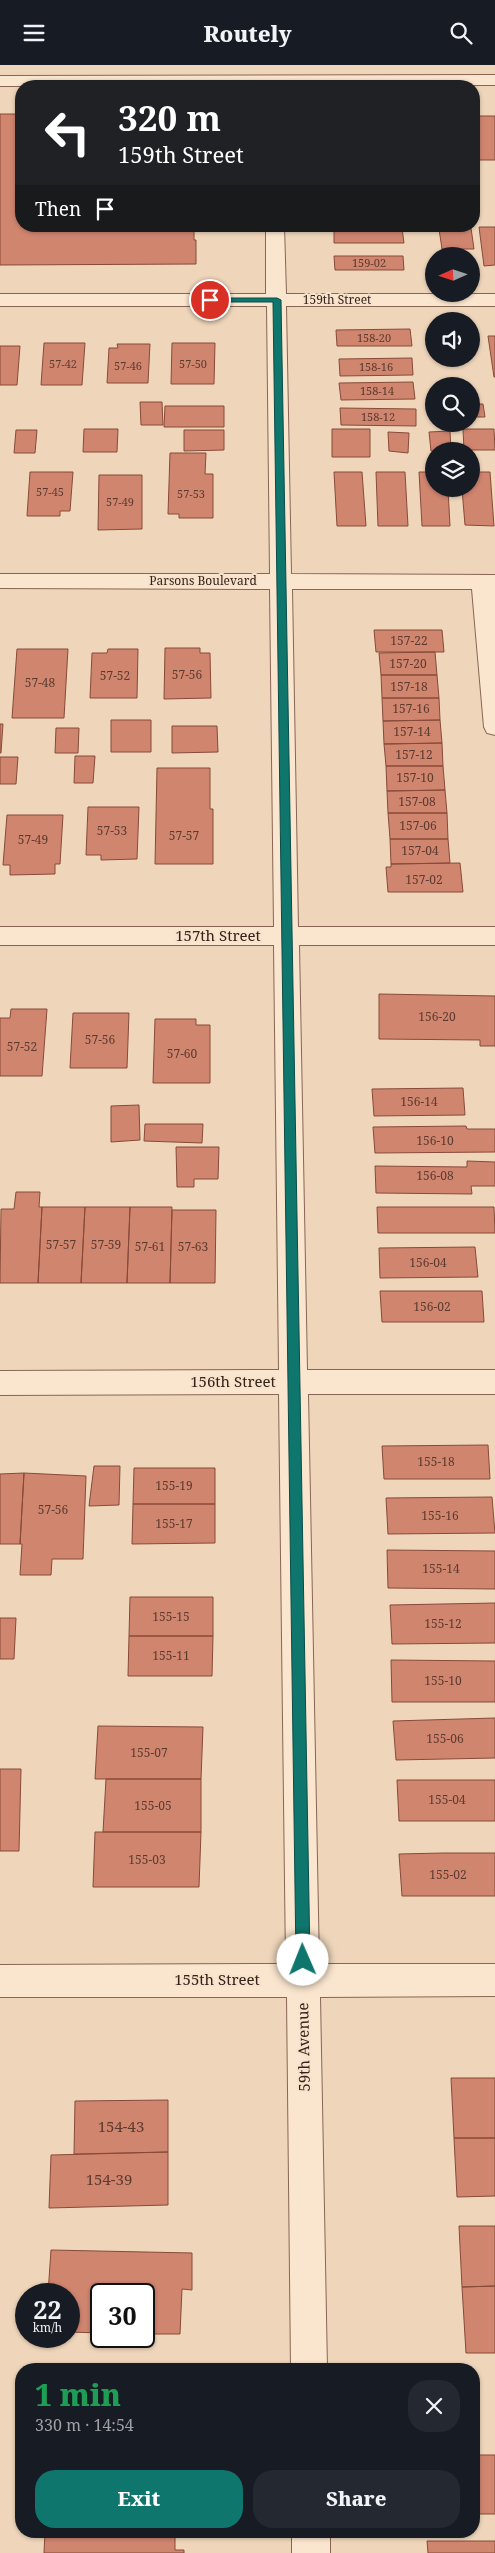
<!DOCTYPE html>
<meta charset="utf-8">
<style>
:root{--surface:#171b24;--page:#242831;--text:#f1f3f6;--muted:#9ea1a6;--accent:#0f766e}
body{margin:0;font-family:"Noto Serif",serif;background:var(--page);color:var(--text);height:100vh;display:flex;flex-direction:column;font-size:19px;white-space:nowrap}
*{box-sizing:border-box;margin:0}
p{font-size:16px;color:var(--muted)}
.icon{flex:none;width:28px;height:28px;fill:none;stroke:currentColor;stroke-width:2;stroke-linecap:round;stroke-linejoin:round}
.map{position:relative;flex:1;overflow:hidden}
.sheet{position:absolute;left:15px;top:2298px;width:465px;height:175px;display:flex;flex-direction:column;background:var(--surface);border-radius:20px;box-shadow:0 1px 4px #0004}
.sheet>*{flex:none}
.top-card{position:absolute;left:15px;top:15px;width:465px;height:152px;border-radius:20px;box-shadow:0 1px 4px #0004;background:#202124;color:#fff;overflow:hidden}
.needle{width:32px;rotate:267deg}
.controls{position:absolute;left:425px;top:182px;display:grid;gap:10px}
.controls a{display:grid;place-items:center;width:55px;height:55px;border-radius:50%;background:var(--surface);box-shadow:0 1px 4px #0004;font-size:25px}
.speed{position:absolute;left:15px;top:2218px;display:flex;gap:10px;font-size:25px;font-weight:700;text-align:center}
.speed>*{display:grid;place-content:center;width:65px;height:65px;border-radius:50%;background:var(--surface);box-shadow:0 1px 4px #0004;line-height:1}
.speed small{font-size:12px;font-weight:400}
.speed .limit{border:2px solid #111;border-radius:8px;background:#fff;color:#111}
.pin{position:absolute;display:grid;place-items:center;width:42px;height:42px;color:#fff;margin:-21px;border:2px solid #fff;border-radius:50%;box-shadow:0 1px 5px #0007}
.me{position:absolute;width:55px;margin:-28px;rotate:359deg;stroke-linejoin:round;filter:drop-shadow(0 0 4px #0008)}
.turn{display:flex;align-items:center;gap:18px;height:105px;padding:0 20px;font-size:22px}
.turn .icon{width:65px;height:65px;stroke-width:2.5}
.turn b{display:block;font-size:35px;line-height:42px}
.then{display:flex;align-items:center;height:48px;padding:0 20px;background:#0003;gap:10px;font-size:19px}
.round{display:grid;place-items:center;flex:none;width:52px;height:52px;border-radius:20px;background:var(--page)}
.headline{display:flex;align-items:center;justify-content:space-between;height:85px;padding:0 20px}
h1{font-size:30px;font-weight:800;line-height:38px;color:#1e9e55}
.button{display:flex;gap:10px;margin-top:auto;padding:10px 20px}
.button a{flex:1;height:58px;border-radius:20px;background:var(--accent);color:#fff;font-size:20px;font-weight:800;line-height:58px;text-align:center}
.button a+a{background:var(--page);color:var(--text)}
header{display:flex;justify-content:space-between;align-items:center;height:65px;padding:0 20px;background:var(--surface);font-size:22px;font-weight:800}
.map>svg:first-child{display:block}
</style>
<header><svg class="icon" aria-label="menu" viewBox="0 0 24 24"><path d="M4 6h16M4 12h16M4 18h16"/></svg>Routely<svg class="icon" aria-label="search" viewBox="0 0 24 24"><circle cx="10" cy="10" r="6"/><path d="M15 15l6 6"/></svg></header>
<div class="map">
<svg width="495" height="2488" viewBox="0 0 495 2488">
<rect width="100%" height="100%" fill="#efd6bb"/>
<!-- building -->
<path fill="#d0856f" stroke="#874a39" d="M 0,49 L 21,49 L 21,161 L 194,161 L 194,175 L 196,175 L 196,199 L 0,200 Z
M 474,51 L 495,51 L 495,95 L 474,95 Z
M 479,162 L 495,162 L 495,200 L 484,201 Z
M 334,163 L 402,163 L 404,178 L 334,178 Z
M 471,163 L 474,184 L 442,184 L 439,164 Z
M 334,191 L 403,191 L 404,205 L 335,205 Z
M 410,264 L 412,281 L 337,281 L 336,265 Z
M 488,271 L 495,271 L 495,312 L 494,312 Z
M 44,278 L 85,278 L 82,320 L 41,320 Z
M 172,278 L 215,278 L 214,319 L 171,319 Z
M 117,279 L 150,279 L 148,318 L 107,318 L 109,283 L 118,283 Z
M 0,281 L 20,281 L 17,320 L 0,320 Z
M 412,293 L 413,310 L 340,311 L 339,294 Z
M 413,317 L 415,334 L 341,335 L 339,318 Z
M 140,337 L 162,337 L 163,360 L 141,360 Z
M 471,339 L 483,339 L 485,352 L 471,352 Z
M 165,341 L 224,341 L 224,362 L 164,362 Z
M 340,343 L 416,344 L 416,361 L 341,360 Z
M 84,364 L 118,364 L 117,387 L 83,387 Z
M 332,364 L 370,364 L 370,392 L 332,392 Z
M 463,364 L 494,364 L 495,385 L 464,385 Z
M 16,365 L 37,365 L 35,388 L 14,388 Z
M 184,365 L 224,365 L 224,385 L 184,386 Z
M 450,366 L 451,386 L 431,386 L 429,367 Z
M 388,367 L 409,368 L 408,388 L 389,386 Z
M 170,388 L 206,388 L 205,409 L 213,409 L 213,453 L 179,453 L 179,449 L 168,449 Z
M 30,407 L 73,407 L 70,446 L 60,446 L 60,451 L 27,451 Z
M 334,407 L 362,407 L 366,461 L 337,461 Z
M 376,407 L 405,407 L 408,461 L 378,461 Z
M 419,407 L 434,407 L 434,424 L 448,424 L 450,461 L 422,461 Z
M 471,407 L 490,407 L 494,461 L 465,460 L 462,424 L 471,424 Z
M 99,410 L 142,410 L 142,464 L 98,465 Z
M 374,565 L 442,565 L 444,587 L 376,587 Z
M 165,583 L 200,583 L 200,588 L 210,588 L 211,633 L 164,634 Z
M 17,584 L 68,584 L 64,653 L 12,653 Z
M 108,584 L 138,584 L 137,633 L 90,633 L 92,588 L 107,588 Z
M 435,587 L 437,610 L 381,610 L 379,588 Z
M 381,610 L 437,610 L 439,633 L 382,633 Z
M 382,633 L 439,633 L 440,655 L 383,656 Z
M 111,655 L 151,655 L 151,687 L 111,687 Z
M 440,655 L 442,678 L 384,679 L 383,656 Z
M 0,659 L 3,659 L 1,688 L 0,688 Z
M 172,661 L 217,661 L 218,687 L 172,688 Z
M 56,663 L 79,663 L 78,688 L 55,688 Z
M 442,678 L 443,701 L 386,701 L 384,679 Z
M 75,691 L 95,691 L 93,718 L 74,718 Z
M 0,692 L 18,692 L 16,719 L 0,719 Z
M 386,701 L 443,701 L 445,725 L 387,726 Z
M 157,703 L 210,703 L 210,744 L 213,744 L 213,799 L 155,799 Z
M 445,725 L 447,748 L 388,748 L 387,726 Z
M 88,742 L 139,742 L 137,794 L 101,795 L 101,790 L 86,790 Z
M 388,748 L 447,748 L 448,774 L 390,774 Z
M 7,750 L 63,750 L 60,799 L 55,799 L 55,809 L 10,810 L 10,800 L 3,800 Z
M 390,774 L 448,774 L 450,798 L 391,799 Z
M 460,798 L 463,827 L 388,827 L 386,802 L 391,802 L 391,799 Z
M 379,929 L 495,931 L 495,981 L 480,981 L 480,975 L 379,974 Z
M 11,944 L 47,944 L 42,1011 L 0,1011 L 0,953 L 10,953 Z
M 73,948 L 129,948 L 127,1003 L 70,1003 Z
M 155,954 L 196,954 L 196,960 L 210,960 L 210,1018 L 153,1018 Z
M 463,1023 L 465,1050 L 374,1051 L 372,1024 Z
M 139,1040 L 140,1075 L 111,1077 L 111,1041 Z
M 145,1059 L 203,1059 L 202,1078 L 144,1076 Z
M 466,1061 L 467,1064 L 495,1064 L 495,1087 L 375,1088 L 373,1062 Z
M 176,1082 L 219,1082 L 218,1114 L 194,1114 L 194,1122 L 177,1122 Z
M 467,1096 L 495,1097 L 495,1121 L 471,1121 L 472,1129 L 376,1128 L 375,1101 L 467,1102 Z
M 16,1127 L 40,1127 L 39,1142 L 42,1142 L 38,1218 L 0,1218 L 1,1144 L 14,1144 Z
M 42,1142 L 85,1142 L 81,1218 L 38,1218 Z
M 85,1142 L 130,1142 L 127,1218 L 81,1218 Z
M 130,1142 L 172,1142 L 170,1218 L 127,1218 Z
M 377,1142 L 494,1142 L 495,1168 L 378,1168 Z
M 172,1145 L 216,1145 L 215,1218 L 170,1218 Z
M 475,1182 L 478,1212 L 380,1213 L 379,1183 Z
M 380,1226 L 482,1226 L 484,1257 L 382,1257 Z
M 488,1380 L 490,1414 L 384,1414 L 382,1381 Z
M 94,1401 L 120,1401 L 119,1440 L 89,1441 Z
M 134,1403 L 215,1403 L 215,1439 L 133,1439 Z
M 24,1408 L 20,1479 L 0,1479 L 0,1409 Z
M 24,1408 L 86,1411 L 83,1494 L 52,1494 L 51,1510 L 20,1510 L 22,1479 L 20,1479 Z
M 492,1432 L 495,1468 L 388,1469 L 386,1433 Z
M 133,1439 L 215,1439 L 215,1478 L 132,1479 Z
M 387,1485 L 495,1486 L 495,1524 L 388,1523 Z
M 130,1532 L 213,1532 L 213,1571 L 129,1571 Z
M 495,1538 L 495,1578 L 392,1579 L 390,1540 Z
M 0,1553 L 16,1553 L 14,1594 L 0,1594 Z
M 129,1571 L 213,1571 L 212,1611 L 128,1611 Z
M 391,1595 L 495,1596 L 495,1637 L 392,1637 Z
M 495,1653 L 495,1693 L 396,1695 L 393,1656 Z
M 98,1661 L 203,1662 L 201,1714 L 95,1714 Z
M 0,1704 L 21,1704 L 19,1786 L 0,1786 Z
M 106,1714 L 201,1714 L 201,1767 L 103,1767 Z
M 397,1715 L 495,1715 L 495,1756 L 399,1756 Z
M 95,1767 L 201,1767 L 199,1822 L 93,1822 Z
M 443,1788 L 495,1788 L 495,1831 L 402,1831 L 399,1789 Z
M 451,2013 L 495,2013 L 495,2073 L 454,2073 Z
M 168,2035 L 168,2087 L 74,2089 L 75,2036 Z
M 454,2073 L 495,2073 L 495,2131 L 457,2132 Z
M 168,2087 L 168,2140 L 49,2143 L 51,2090 Z
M 459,2161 L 495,2161 L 495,2221 L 462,2222 Z
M 51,2185 L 192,2188 L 192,2225 L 182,2224 L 180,2269 L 144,2269 L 144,2229 L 101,2229 L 101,2268 L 69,2267 L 69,2229 L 48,2229 Z
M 495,2221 L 495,2288 L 466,2288 L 462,2222 Z
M 50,2301 L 186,2301 L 186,2304 L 50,2304 Z
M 474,2390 L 495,2390 L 495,2449 L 474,2449 Z
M 45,2466 L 175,2466 L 175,2485 L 184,2485 L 184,2488 L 44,2488 Z
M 427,2476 L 495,2476 L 495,2488 L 428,2488 Z"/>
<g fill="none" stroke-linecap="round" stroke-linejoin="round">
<!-- minor casing -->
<g stroke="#876654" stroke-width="2">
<path id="minor" d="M 495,10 L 495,20 L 0,21 L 0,11 Z
M 266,161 L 284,161 L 286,229 L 495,229 L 495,241 L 286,241 L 291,509 L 495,510 L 495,670 L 487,668 L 484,662 L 472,524 L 292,524 L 298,862 L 495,862 L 495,880 L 299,880 L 307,1305 L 495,1305 L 495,1329 L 308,1329 L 319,1899 L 495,1899 L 495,1931 L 320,1932 L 327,2304 L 291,2304 L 287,1932 L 0,1932 L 0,1900 L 286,1899 L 279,1329 L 0,1330 L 0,1306 L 279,1305 L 274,880 L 0,880 L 0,862 L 274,862 L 270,524 L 0,523 L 0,509 L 270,509 L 267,241 L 0,241 L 0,229 L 266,229 Z
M 292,2466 L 330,2466 L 330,2488 L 292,2488 Z"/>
</g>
<!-- minor -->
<use href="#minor" fill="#fae5ce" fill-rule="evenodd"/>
</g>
<!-- route -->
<path fill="#0f766e" stroke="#0a4d48" d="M 207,233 L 277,233 L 281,235 L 310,1895 L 308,1900 L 303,1902 L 298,1900 L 296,1895 L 273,237 L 210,237 L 206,235 Z"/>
<g text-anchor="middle" stroke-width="4" stroke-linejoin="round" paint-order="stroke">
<!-- far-number labels -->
<g font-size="11" fill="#5c3b2f">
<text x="369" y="202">159-02</text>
<text x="374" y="277">158-20</text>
<text x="63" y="303">57-42</text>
<text x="193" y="303">57-50</text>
<text x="128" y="305">57-46</text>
<text x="376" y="306">158-16</text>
<text x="377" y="330">158-14</text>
<text x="378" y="356">158-12</text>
<text x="50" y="431">57-45</text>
<text x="191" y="433">57-53</text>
<text x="120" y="441">57-49</text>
</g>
<!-- far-street labels -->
<g font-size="12" fill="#35221a" stroke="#f7e2cb">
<text x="337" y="239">159th Street</text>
<text x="203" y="520">Parsons Boulevard</text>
</g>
<!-- number labels -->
<g font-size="12" fill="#5c3b2f">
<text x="409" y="580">157-22</text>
<text x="408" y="603">157-20</text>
<text x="187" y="614">57-56</text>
<text x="115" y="615">57-52</text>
<text x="40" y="622">57-48</text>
<text x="409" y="626">157-18</text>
<text x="411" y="648">157-16</text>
<text x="412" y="671">157-14</text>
<text x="414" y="694">157-12</text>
<text x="415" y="717">157-10</text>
<text x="417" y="741">157-08</text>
<text x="418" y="765">157-06</text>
<text x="112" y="770">57-53</text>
<text x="184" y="775">57-57</text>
<text x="33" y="779">57-49</text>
<text x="420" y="790">157-04</text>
<text x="424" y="819">157-02</text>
<text x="437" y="956">156-20</text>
<text x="100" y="979">57-56</text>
<text x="22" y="986">57-52</text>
<text x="182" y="993">57-60</text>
<text x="419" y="1041">156-14</text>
<text x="435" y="1080">156-10</text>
<text x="435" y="1115">156-08</text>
<text x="61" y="1184">57-57</text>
<text x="106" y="1184">57-59</text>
<text x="150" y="1186">57-61</text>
<text x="193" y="1186">57-63</text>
<text x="428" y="1202">156-04</text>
<text x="432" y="1246">156-02</text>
<text x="436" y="1401">155-18</text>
<text x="174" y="1425">155-19</text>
<text x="53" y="1449">57-56</text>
<text x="440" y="1455">155-16</text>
<text x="174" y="1463">155-17</text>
<text x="441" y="1508">155-14</text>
<text x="171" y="1556">155-15</text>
<text x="443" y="1563">155-12</text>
<text x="171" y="1595">155-11</text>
<text x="443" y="1620">155-10</text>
<text x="445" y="1678">155-06</text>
<text x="149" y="1692">155-07</text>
<text x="447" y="1739">155-04</text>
<text x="153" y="1745">155-05</text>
<text x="147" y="1799">155-03</text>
<text x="448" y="1814">155-02</text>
</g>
<!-- street labels -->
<g font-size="15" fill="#35221a" stroke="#f7e2cb">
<text x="218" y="876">157th Street</text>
<text x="233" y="1322">156th Street</text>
<text x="217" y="1920">155th Street</text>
<text transform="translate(304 1982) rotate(-91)" y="5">59th Avenue</text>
</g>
<!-- near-number labels -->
<g font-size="15" fill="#5c3b2f">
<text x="121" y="2067">154-43</text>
<text x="109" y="2120">154-39</text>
</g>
</g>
</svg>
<div class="controls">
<a><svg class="needle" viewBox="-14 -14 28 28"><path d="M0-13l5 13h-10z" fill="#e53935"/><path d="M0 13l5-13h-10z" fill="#9ea1a6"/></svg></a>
<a><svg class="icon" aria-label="sound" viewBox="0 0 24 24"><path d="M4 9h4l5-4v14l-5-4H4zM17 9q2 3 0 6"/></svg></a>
<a><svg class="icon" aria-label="search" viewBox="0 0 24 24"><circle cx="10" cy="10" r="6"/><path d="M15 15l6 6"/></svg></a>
<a><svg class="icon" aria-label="layers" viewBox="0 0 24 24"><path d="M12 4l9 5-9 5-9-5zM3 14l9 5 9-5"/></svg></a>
</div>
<div class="speed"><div>22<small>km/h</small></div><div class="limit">30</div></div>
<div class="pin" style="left:210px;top:235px;background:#d93025"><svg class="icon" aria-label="arrive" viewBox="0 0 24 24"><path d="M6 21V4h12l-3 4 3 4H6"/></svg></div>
<svg class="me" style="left:303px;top:1895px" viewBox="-20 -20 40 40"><circle r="19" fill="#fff"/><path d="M0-13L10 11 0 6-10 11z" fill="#0f766e"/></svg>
<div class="top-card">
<div class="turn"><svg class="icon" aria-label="left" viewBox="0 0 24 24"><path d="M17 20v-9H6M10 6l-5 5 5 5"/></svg><div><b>320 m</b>159th Street</div></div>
<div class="then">Then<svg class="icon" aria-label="arrive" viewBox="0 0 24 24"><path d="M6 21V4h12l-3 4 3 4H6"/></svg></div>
</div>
<section class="sheet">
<div class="headline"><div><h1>1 min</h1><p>330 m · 14:54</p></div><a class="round"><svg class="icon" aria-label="close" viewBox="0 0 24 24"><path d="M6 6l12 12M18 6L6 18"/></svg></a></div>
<div class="button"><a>Exit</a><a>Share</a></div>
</section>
</div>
